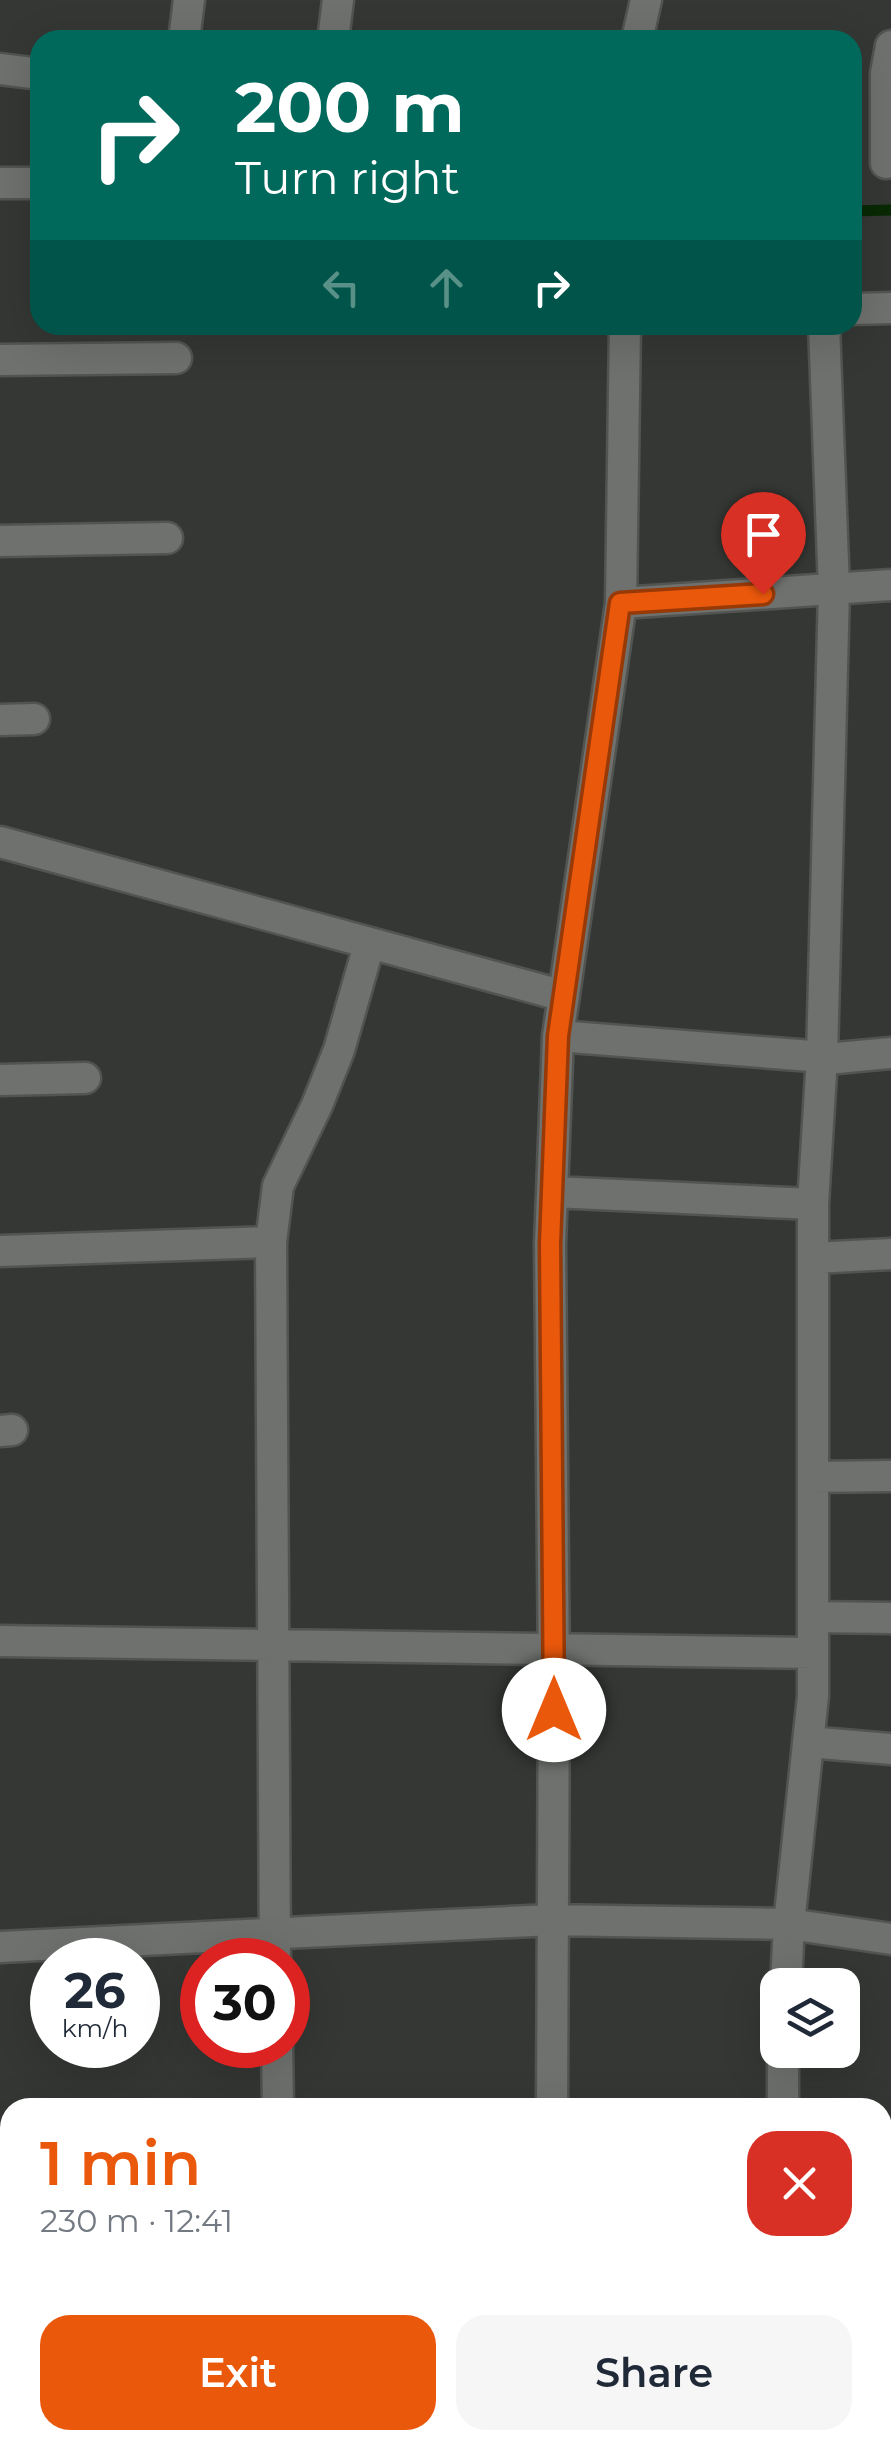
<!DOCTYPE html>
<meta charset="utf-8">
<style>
:root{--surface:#fff;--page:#f6f6f7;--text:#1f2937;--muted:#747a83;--accent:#ea580c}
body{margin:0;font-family:Montserrat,sans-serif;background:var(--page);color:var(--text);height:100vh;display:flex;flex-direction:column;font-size:38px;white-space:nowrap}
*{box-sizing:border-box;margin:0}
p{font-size:32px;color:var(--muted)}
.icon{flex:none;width:55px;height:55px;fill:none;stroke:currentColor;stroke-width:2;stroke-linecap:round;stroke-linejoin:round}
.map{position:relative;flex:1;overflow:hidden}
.side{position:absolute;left:0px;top:2098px;width:892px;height:352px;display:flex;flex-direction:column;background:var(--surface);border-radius:30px 30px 0 0;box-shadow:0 10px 40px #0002}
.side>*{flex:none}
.hud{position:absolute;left:30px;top:30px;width:832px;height:305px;border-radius:30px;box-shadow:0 10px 40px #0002;background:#00695c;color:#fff;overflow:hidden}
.buttons{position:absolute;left:760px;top:1968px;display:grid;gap:20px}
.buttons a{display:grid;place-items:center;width:100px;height:100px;border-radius:20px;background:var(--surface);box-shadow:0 10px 40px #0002;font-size:50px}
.speed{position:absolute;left:30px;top:1938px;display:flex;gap:20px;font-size:50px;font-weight:700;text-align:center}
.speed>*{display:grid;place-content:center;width:130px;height:130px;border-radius:50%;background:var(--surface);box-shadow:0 10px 40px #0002;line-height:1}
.speed small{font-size:25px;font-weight:400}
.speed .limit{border:15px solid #d22;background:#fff;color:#111}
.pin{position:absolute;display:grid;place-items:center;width:85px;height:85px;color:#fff;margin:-102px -42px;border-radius:50% 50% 50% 0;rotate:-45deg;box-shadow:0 0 10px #0007}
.pin .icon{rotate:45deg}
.me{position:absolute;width:110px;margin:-55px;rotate:0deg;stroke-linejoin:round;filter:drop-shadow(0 0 8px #0008)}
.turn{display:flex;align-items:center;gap:35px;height:210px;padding:0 40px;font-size:45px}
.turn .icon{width:130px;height:130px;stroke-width:2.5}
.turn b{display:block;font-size:70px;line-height:85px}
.lanes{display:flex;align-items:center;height:95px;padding:0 40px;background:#0003;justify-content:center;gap:50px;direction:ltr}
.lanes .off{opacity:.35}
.round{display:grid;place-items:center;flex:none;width:105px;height:105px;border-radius:30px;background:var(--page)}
.overview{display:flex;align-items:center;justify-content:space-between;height:170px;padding:0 40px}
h1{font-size:60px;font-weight:600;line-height:75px;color:var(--accent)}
.button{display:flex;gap:20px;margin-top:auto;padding:20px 40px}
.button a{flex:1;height:115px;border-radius:30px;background:var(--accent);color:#fff;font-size:40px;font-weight:600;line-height:115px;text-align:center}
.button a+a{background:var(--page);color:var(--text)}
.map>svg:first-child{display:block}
</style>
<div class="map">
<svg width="891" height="2449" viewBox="0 0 891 2449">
<rect width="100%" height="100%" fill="#343734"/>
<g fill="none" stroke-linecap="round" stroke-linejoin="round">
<!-- stream -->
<path stroke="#082904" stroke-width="11" d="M 852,211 L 891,210"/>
<!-- minor casing -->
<g stroke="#515451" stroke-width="35">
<path id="minor" d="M 184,40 L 189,0
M 333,40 L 338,0
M 637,40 L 646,0
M 0,69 L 40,74
M 886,163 L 886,73 L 891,46
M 0,183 L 40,183
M 852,309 L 891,308
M 0,360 L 176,358
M 0,541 L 167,538
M 621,603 L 891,585
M 0,720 L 34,719
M 0,842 L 564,996
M 558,1036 L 837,1058 L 891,1053
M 0,1080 L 85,1078
M 553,1192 L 813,1204
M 0,1251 L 271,1242
M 813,1258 L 891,1254
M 0,1431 L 12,1430
M 813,1477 L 891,1476
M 813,1617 L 891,1618
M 0,1641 L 813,1653
M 808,1742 L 891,1749
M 0,1947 L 551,1920 L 789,1924 L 891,1939
M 275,1960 L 271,1242 L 278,1186 L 317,1105 L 339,1050 L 369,945
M 786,1985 L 789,1924 L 813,1696 L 813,1204 L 822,1057 L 834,589 L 824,325
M 277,2045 L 278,2108
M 552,2108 L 554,1675 L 550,1244 L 558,1036 L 621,603 L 625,325
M 783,2108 L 783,2050
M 0,2335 L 10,2334
M 306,2440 L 307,2449
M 558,2440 L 558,2449
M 792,2440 L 793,2449"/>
</g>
<!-- minor -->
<use href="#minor" stroke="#6e716d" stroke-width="30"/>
</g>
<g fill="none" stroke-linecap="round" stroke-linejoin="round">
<!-- route casing -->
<g stroke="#983908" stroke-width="25">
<path id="route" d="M 554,1710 L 550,1244 L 558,1036 L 620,603 L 763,594"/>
</g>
<!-- route -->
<use href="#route" stroke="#ea580c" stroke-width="18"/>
</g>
</svg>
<div class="buttons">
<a><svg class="icon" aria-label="layers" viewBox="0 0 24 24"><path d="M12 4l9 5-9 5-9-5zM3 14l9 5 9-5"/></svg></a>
</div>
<div class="speed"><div>26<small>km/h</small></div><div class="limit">30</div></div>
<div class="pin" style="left:763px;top:594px;background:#d93025"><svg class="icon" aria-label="arrive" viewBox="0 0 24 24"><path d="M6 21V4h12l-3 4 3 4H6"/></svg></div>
<svg class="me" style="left:554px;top:1710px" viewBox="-20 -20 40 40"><circle r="19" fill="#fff"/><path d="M0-13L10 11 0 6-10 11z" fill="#ea580c"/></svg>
<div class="hud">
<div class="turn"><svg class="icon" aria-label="right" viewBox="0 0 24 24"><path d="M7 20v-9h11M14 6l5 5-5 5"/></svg><div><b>200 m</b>Turn right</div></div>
<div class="lanes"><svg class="icon off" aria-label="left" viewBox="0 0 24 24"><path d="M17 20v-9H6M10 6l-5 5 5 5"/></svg><svg class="icon off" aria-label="ahead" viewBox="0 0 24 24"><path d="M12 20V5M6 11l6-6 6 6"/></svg><svg class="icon" aria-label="right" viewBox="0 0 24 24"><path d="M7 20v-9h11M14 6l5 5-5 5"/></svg></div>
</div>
<section class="side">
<div class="overview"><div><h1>1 min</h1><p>230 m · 12:41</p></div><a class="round" style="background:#d93025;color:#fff"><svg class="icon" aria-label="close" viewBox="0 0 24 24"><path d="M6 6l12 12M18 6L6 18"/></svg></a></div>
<div class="button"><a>Exit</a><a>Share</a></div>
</section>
</div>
